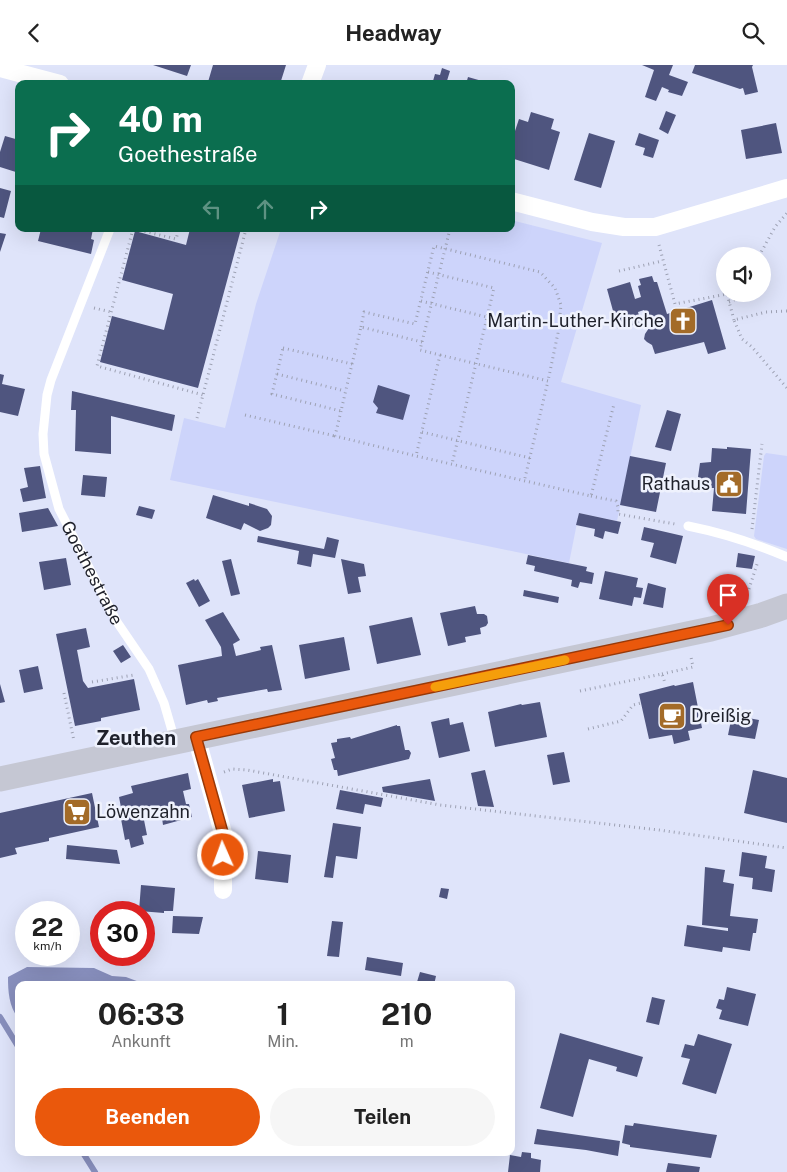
<!DOCTYPE html>
<html lang="de">
<meta charset="utf-8">
<style>
:root{--surface:#fff;--page:#f6f6f6;--text:#222;--muted:#767676;--accent:#ea580c}
body{margin:0;font-family:"Public Sans",sans-serif;background:var(--page);color:var(--text);height:100vh;display:flex;flex-direction:column;font-size:19px;white-space:nowrap}
*{box-sizing:border-box;margin:0}
p{font-size:16px;color:var(--muted)}
.icon{flex:none;width:28px;height:28px;fill:none;stroke:currentColor;stroke-width:2;stroke-linecap:round;stroke-linejoin:round}
.map{position:relative;flex:1;overflow:hidden}
.side{position:absolute;left:15px;top:916px;width:500px;height:175px;display:flex;flex-direction:column;background:var(--surface);border-radius:10px;box-shadow:0 5px 20px #0002}
.side>*{flex:none}
.hud{position:absolute;left:15px;top:15px;width:500px;height:152px;border-radius:10px;box-shadow:0 5px 20px #0002;background:#0b6e4f;color:#fff;overflow:hidden}
.tools{position:absolute;left:716px;top:182px;display:grid;gap:10px}
.tools a{display:grid;place-items:center;width:55px;height:55px;border-radius:50%;background:var(--surface);box-shadow:0 5px 20px #0002;font-size:25px}
.speed{position:absolute;left:15px;top:836px;display:flex;gap:10px;font-size:25px;font-weight:700;text-align:center}
.speed>*{display:grid;place-content:center;width:65px;height:65px;border-radius:50%;background:var(--surface);box-shadow:0 5px 20px #0002;line-height:1}
.speed small{font-size:12px;font-weight:400}
.speed .limit{border:8px solid #d22;background:#fff;color:#111}
.pin{position:absolute;display:grid;place-items:center;width:42px;height:42px;color:#fff;margin:-51px -21px;border-radius:50% 50% 50% 0;rotate:-45deg;box-shadow:0 0 5px #0007}
.pin .icon{rotate:45deg}
.me{position:absolute;width:55px;margin:-28px;rotate:358deg;stroke-linejoin:round;filter:drop-shadow(0 0 4px #0008)}
.turn{display:flex;align-items:center;gap:18px;height:105px;padding:0 20px;font-size:22px}
.turn .icon{width:65px;height:65px;stroke-width:2.5}
.turn b{display:block;font-size:35px;line-height:42px}
.lanes{display:flex;align-items:center;height:48px;padding:0 20px;background:#0003;justify-content:center;gap:25px;direction:ltr}
.lanes .off{opacity:.35}
.eta{display:flex;justify-content:space-evenly;align-items:center;height:85px;text-align:center}
.eta b{font-size:30px;font-weight:700;line-height:35px}
.action{display:flex;gap:10px;margin-top:auto;padding:10px 20px}
.action a{flex:1;height:58px;border-radius:30px;background:var(--accent);color:#fff;font-size:20px;font-weight:700;line-height:58px;text-align:center}
.action a+a{background:var(--page);color:var(--text)}
header{display:flex;justify-content:space-between;align-items:center;height:65px;padding:0 20px;background:var(--surface);font-size:22px;font-weight:700}
.map>svg:first-child{display:block}
</style>
<header><svg class="icon" aria-label="back" viewBox="0 0 24 24"><path d="M15 5l-7 7 7 7"/></svg>Headway<svg class="icon" aria-label="search" viewBox="0 0 24 24"><circle cx="10" cy="10" r="6"/><path d="M15 15l6 6"/></svg></header>
<div class="map">
<svg width="787" height="1107" viewBox="0 0 787 1107">
<rect width="100%" height="100%" fill="#dfe4fa"/>
<!-- green -->
<path fill="#cdd4fb" d="M 511,155 L 602,178 L 561,317 L 641,340 L 617,456 L 579,448 L 569,498 L 170,415 L 184,353 L 225,363 L 256,239 L 281,164 L 511,164 Z
M 766,388 L 787,391 L 787,484 L 756,474 L 754,471 L 764,391 Z"/>
<!-- water -->
<path fill="#888fbd" d="M 27,902 L 94,903 L 112,911 L 126,912 L 142,918 L 144,920 L 19,920 L 19,954 C 9,942 8,927 8,912 Z"/>
<g fill="none" stroke-linecap="round" stroke-linejoin="round">
<!-- stream -->
<path stroke="#888fbd" stroke-width="6" d="M 0,952 L 19,983
M 83,1088 L 95,1107"/>
</g>
<!-- building -->
<path fill="#4f557f" d="M 153,0 L 191,0 L 187,11 Z
M 213,0 L 286,0 L 280,19 L 215,19 L 208,17 Z
M 642,0 L 673,0 L 669,10 L 688,17 L 682,31 L 668,27 L 669,25 L 662,22 L 656,36 L 645,32 L 654,5 Z
M 695,0 L 753,0 L 752,2 L 758,27 L 745,30 L 743,23 L 740,24 L 692,8 Z
M 442,3 L 450,6 L 446,19 L 433,16 L 435,9 L 440,10 Z
M 468,12 L 482,16 L 481,19 L 466,19 Z
M 666,46 L 676,50 L 668,69 L 659,64 Z
M 531,47 L 554,54 L 551,64 L 560,67 L 549,105 L 511,93 L 511,78 L 519,54 L 528,57 Z
M 776,58 L 782,88 L 746,94 L 741,65 Z
M 589,68 L 615,76 L 601,123 L 574,115 Z
M 639,68 L 659,75 L 653,93 L 643,90 L 645,83 L 635,80 Z
M 5,71 L 19,75 L 19,108 L 0,102 L 0,87 Z
M 0,123 L 11,126 L 4,153 L 0,152 Z
M 41,164 L 93,164 L 91,174 L 94,175 L 91,189 L 38,176 Z
M 190,164 L 241,164 L 198,323 L 100,297 L 112,251 L 164,265 L 173,229 L 122,215 L 135,166 L 186,180 Z
M 0,168 L 6,169 L 0,187 Z
M 652,211 L 654,217 L 657,217 L 667,249 L 712,235 L 726,284 L 708,289 L 704,277 L 655,289 L 652,280 L 647,277 L 644,274 L 645,269 L 649,263 L 644,245 L 638,247 L 641,258 L 618,264 L 607,224 L 630,217 L 635,234 L 641,232 L 638,221 L 641,220 L 639,214 Z
M 0,309 L 4,310 L 2,319 L 25,324 L 18,351 L 0,347 Z
M 378,320 L 410,330 L 403,355 L 376,348 L 378,343 L 373,337 Z
M 72,326 L 175,350 L 172,366 L 111,351 L 111,389 L 75,386 L 76,345 L 71,345 Z
M 667,345 L 681,349 L 671,386 L 655,382 Z
M 727,382 L 751,384 L 746,449 L 712,446 L 714,423 L 710,423 L 710,415 L 701,414 L 698,412 L 700,398 L 711,397 L 712,383 L 727,384 Z
M 630,391 L 666,398 L 656,447 L 620,440 Z
M 40,401 L 46,433 L 23,437 L 20,424 L 28,422 L 24,403 Z
M 83,410 L 107,412 L 105,432 L 81,430 Z
M 213,430 L 249,441 L 249,438 L 267,444 L 272,451 L 271,460 L 268,463 L 260,466 L 244,458 L 241,465 L 206,453 Z
M 139,441 L 155,445 L 152,454 L 136,450 Z
M 48,443 L 58,461 L 22,467 L 19,448 Z
M 579,448 L 621,457 L 618,469 L 605,466 L 603,474 L 594,471 L 595,464 L 576,460 Z
M 644,462 L 683,471 L 676,499 L 650,492 L 654,478 L 641,475 Z
M 258,471 L 324,484 L 327,472 L 339,475 L 335,493 L 313,489 L 311,502 L 297,499 L 299,486 L 257,477 Z
M 738,488 L 755,491 L 752,504 L 736,502 Z
M 528,490 L 587,502 L 586,506 L 594,508 L 592,519 L 580,517 L 578,523 L 571,521 L 572,515 L 534,506 L 535,501 L 526,499 Z
M 66,493 L 71,520 L 44,525 L 39,497 Z
M 231,494 L 240,529 L 231,531 L 222,496 Z
M 341,494 L 364,499 L 366,511 L 358,512 L 361,527 L 348,529 Z
M 605,506 L 638,513 L 636,522 L 643,523 L 641,533 L 634,532 L 632,541 L 599,534 Z
M 194,514 L 195,516 L 198,514 L 210,536 L 199,542 L 186,518 Z
M 648,518 L 666,523 L 663,543 L 643,539 Z
M 524,525 L 559,532 L 558,538 L 523,531 Z
M 475,541 L 477,549 L 484,549 L 487,551 L 488,558 L 486,561 L 480,563 L 481,569 L 465,572 L 466,577 L 448,581 L 440,548 Z
M 223,547 L 240,575 L 233,579 L 236,591 L 261,585 L 260,582 L 272,580 L 282,625 L 268,627 L 267,624 L 217,633 L 218,636 L 208,638 L 207,635 L 186,640 L 178,600 L 222,591 L 221,582 L 205,555 Z
M 412,552 L 421,590 L 377,599 L 369,561 Z
M 86,563 L 90,582 L 77,585 L 83,616 L 88,623 L 134,614 L 140,645 L 101,653 L 101,656 L 75,661 L 56,569 Z
M 344,572 L 350,605 L 305,614 L 299,580 Z
M 123,580 L 131,592 L 121,598 L 113,586 Z
M 38,601 L 43,624 L 24,628 L 19,605 Z
M 693,617 L 702,663 L 688,666 L 690,675 L 674,679 L 672,670 L 649,674 L 639,629 L 674,620 L 675,621 Z
M 0,619 L 5,637 L 0,638 Z
M 540,637 L 547,672 L 495,682 L 488,647 L 521,639 L 522,640 Z
M 732,650 L 759,655 L 755,674 L 728,670 Z
M 449,653 L 450,660 L 463,657 L 470,686 L 439,693 L 431,657 Z
M 397,660 L 397,661 L 400,661 L 405,685 L 409,685 L 411,688 L 409,694 L 338,711 L 337,705 L 334,705 L 331,694 L 335,693 L 331,678 L 337,677 L 337,674 L 350,672 L 351,674 Z
M 564,687 L 570,717 L 553,720 L 547,690 Z
M 485,705 L 494,742 L 478,741 L 471,708 Z
M 753,705 L 787,713 L 787,758 L 744,748 Z
M 188,708 L 191,724 L 183,726 L 186,739 L 189,739 L 192,752 L 163,760 L 161,746 L 143,750 L 147,770 L 142,771 L 144,779 L 131,783 L 129,774 L 125,775 L 121,754 L 123,753 L 119,732 L 133,728 L 131,721 Z
M 273,714 L 273,717 L 280,716 L 285,746 L 249,753 L 242,720 Z
M 430,714 L 435,736 L 383,727 L 382,722 Z
M 340,725 L 383,733 L 381,742 L 365,739 L 363,749 L 336,744 Z
M 92,728 L 99,762 L 49,773 L 49,776 L 15,783 L 17,789 L 0,793 L 0,748 Z
M 333,758 L 361,762 L 357,794 L 336,791 L 333,813 L 324,812 Z
M 67,780 L 117,785 L 120,799 L 66,794 Z
M 258,786 L 291,790 L 288,818 L 255,814 Z
M 742,787 L 767,791 L 765,803 L 775,805 L 772,827 L 752,824 L 753,813 L 739,811 Z
M 705,802 L 725,805 L 723,817 L 734,819 L 730,851 L 758,854 L 756,868 L 753,868 L 750,886 L 723,882 L 722,887 L 684,881 L 687,860 L 728,866 L 728,863 L 702,860 Z
M 141,820 L 175,823 L 173,846 L 164,846 L 164,848 L 139,846 Z
M 441,823 L 449,824 L 447,834 L 439,832 Z
M 173,851 L 203,852 L 199,869 L 172,868 Z
M 332,856 L 343,857 L 339,892 L 327,891 Z
M 367,892 L 403,898 L 401,911 L 365,905 Z
M 420,907 L 436,911 L 434,920 L 417,917 Z
M 727,922 L 756,929 L 748,961 L 719,954 L 722,945 L 716,943 L 719,934 L 724,935 Z
M 652,932 L 665,935 L 659,960 L 646,957 Z
M 560,968 L 643,992 L 637,1012 L 616,1006 L 617,1002 L 589,994 L 573,1052 L 540,1043 Z
M 698,969 L 732,979 L 716,1029 L 682,1019 L 690,994 L 681,992 L 685,979 L 694,981 Z
M 634,1058 L 717,1070 L 711,1093 L 630,1082 L 630,1080 L 622,1078 L 625,1060 L 633,1061 Z
M 537,1064 L 620,1076 L 618,1091 L 586,1085 L 534,1079 Z
M 522,1087 L 531,1088 L 531,1093 L 541,1095 L 540,1107 L 508,1107 L 510,1090 L 521,1092 Z
M 668,1098 L 700,1102 L 699,1107 L 666,1107 Z"/>
<g fill="none" stroke-linecap="round" stroke-linejoin="round">
<!-- path -->
<path stroke="#9da1b3" stroke-width="3" stroke-dasharray="1 4" stroke-linecap="butt" d="M 133,164 L 97,301 L 203,330
M 135,164 L 176,174 L 179,164
M 450,164 L 420,285 L 440,290 L 416,391 L 591,431 L 614,339
M 659,180 L 675,239 L 727,229 L 734,255
M 759,191 L 775,162 L 787,148
M 619,206 L 662,196
M 428,207 L 494,223 L 452,399
M 421,236 L 536,264
M 729,237 L 741,232 L 742,229
M 94,243 L 111,247
M 787,246 L 766,247 L 734,255 L 742,274 L 752,282 L 787,323
M 361,262 L 364,247 L 415,259 L 434,181 L 540,207 L 555,223 L 561,240 L 558,268 L 548,316
M 283,283 L 352,299 L 341,346 L 272,329 Z
M 440,290 L 548,316 L 524,417
M 352,299 L 361,262 L 422,277
M 277,309 L 345,326
M 341,346 L 335,371 L 416,391
M 245,350 L 335,371
M 197,353 L 246,164
M 422,367 L 530,393
M 591,431 L 616,436 L 618,442 L 618,449 L 675,459
M 752,464 L 762,379
M 743,532 L 749,524 L 758,496
M 662,609 L 693,602 L 691,592
M 92,617 L 134,610
M 580,626 L 662,609 L 665,618
M 64,628 L 74,676
M 588,664 L 621,656 L 633,640 L 641,638
M 224,707 L 232,704 L 247,705 L 440,740 L 659,765 L 787,783"/>
<!-- lane -->
<g stroke="#fff" stroke-width="9">
<path id="s1" d="M 110,164 L 51,315 L 47,330 L 43,369 L 44,389 L 59,444 L 117,557 L 149,604 L 164,638 L 175,676"/>
<path d="M 688,461 C 723,468 754,478 787,492"/>
</g>
<!-- street -->
<path stroke="#fff" stroke-width="18" d="M 0,3 L 60,19
M 310,19 L 317,0
M 511,136 L 592,157 L 624,162 L 655,162 L 787,123
M 196,671 L 223,768 L 223,825"/>
<!-- secondary -->
<path stroke="#c5c7d3" stroke-width="25" d="M 0,714 L 711,564 L 762,550 L 787,541"/>
</g>
<g fill="none" stroke-linecap="round" stroke-linejoin="round">
<!-- route casing -->
<g stroke="#983908" stroke-width="12">
<path id="route" d="M 223,790 L 223,768 L 196,672 L 728,560"/>
</g>
<!-- route -->
<use href="#route" stroke="#ea580c" stroke-width="9"/>
<!-- slow -->
<path stroke="#f59e0b" stroke-width="9" d="M 435,622 L 565,595"/>
</g>
<!-- icons -->
<defs>
<g id="church-square" transform="scale(1.4375)"><rect x="-9" y="-9" width="18" height="18" rx="4" fill="#a36b28" stroke="#eff2fd"/><path d="M-1.2-6h2.4v3.5h3.3v2.4h-3.3V6h-2.4V-.1h-3.3v-2.4h3.3Z" fill="#fff"/></g>
<g id="civic-square" transform="scale(1.4375)"><rect x="-9" y="-9" width="18" height="18" rx="4" fill="#a36b28" stroke="#eff2fd"/><path d="M-.6-6.5H3V-4.5H.6V-3L4-1V1h2V6H-6V1h2V-1L-.6-3ZM-1.2 2.5V6h2.4V2.5Z" fill="#fff"/></g>
<g id="cafe-square" transform="scale(1.4375)"><rect x="-9" y="-9" width="18" height="18" rx="4" fill="#a36b28" stroke="#eff2fd"/><path d="M-5.5-4.5H6V0H3Q3 3.5 0 3.5H-2.5Q-5.5 3.5-5.5 0ZM3-3.2v2h1.7v-2ZM-6 4.5H4V6H-6Z" fill="#fff"/></g>
<g id="supermarket-square" transform="scale(1.4375)"><rect x="-9" y="-9" width="18" height="18" rx="4" fill="#a36b28" stroke="#eff2fd"/><path d="M-6-5.5h2.5l.6 2H6L4.5 2H-2.5L-4.4-4H-6ZM-1.5 3.2a1.3 1.3 0 1 0 .1 0ZM3 3.2a1.3 1.3 0 1 0 .1 0Z" fill="#fff"/></g>
</defs>
<g fill-rule="evenodd">
<use href="#church-square" x="683" y="256"/>
<use href="#civic-square" x="729" y="419"/>
<use href="#cafe-square" x="672" y="651"/>
<use href="#supermarket-square" x="77" y="747"/>
</g>
<g text-anchor="middle" stroke-width="5" stroke-linejoin="round" paint-order="stroke">
<!-- poi labels -->
<g font-size="18" fill="#1f212b" stroke="#eff2fd" text-anchor="end">
<text x="664" y="262">Martin-Luther-Kirche</text>
<text x="710" y="425">Rathaus</text>
<text x="691" y="657" text-anchor="start">Dreißig</text>
<text x="96" y="753" text-anchor="start">Löwenzahn</text>
</g>
<!-- street labels -->
<g font-size="18" fill="#1f212b" stroke="#eff2fd">
<text dy="6" stroke="none"><textPath href="#s1" startOffset="366">Goethestraße</textPath></text>
</g>
<!-- quarter labels -->
<g font-size="20" font-weight="bold" fill="#1f212b" stroke="#eff2fd">
<text x="136" y="680">Zeuthen</text>
</g>
</g>
</svg>
<div class="tools">
<a><svg class="icon" aria-label="sound" viewBox="0 0 24 24"><path d="M4 9h4l5-4v14l-5-4H4zM17 9q2 3 0 6"/></svg></a>
</div>
<div class="speed"><div>22<small>km/h</small></div><div class="limit">30</div></div>
<div class="pin" style="left:728px;top:560px;background:#d93025"><svg class="icon" aria-label="arrive" viewBox="0 0 24 24"><path d="M6 21V4h12l-3 4 3 4H6"/></svg></div>
<svg class="me" style="left:223px;top:790px" viewBox="-20 -20 40 40"><circle r="17" fill="#ea580c" stroke="#fff" stroke-width="3"/><path d="M0-11L8 9 0 5-8 9z" fill="#fff"/></svg>
<div class="hud">
<div class="turn"><svg class="icon" aria-label="right" viewBox="0 0 24 24"><path d="M7 20v-9h11M14 6l5 5-5 5"/></svg><div><b>40 m</b>Goethestraße</div></div>
<div class="lanes"><svg class="icon off" aria-label="left" viewBox="0 0 24 24"><path d="M17 20v-9H6M10 6l-5 5 5 5"/></svg><svg class="icon off" aria-label="ahead" viewBox="0 0 24 24"><path d="M12 20V5M6 11l6-6 6 6"/></svg><svg class="icon" aria-label="right" viewBox="0 0 24 24"><path d="M7 20v-9h11M14 6l5 5-5 5"/></svg></div>
</div>
<section class="side">
<div class="eta">
<div><b>06:33</b><p>Ankunft</p></div>
<div><b>1</b><p>Min.</p></div>
<div><b>210</b><p>m</p></div>
</div>
<div class="action"><a>Beenden</a><a>Teilen</a></div>
</section>
</div>
